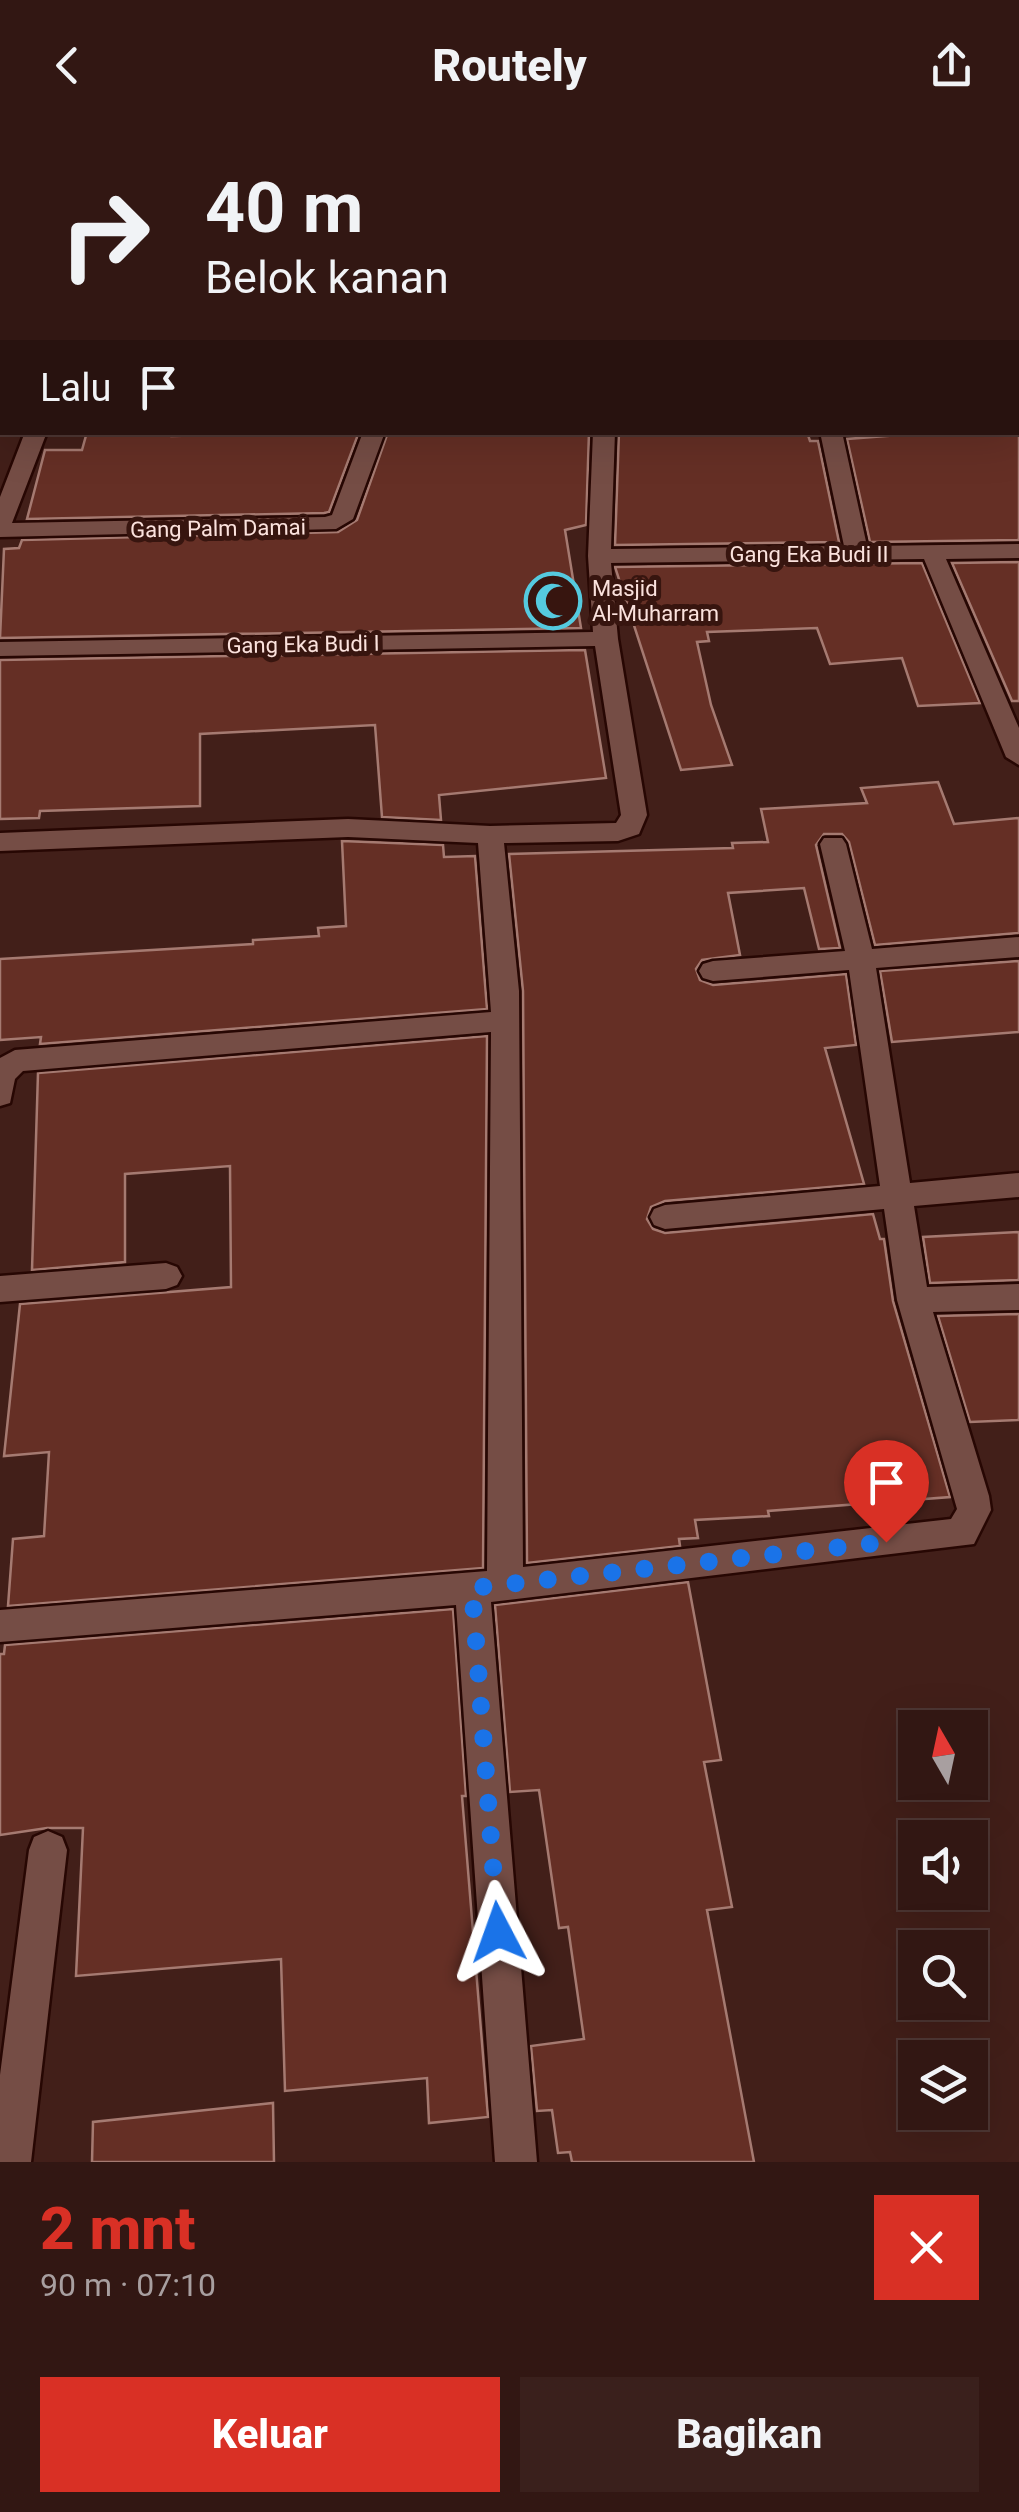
<!DOCTYPE html>
<html lang="id">
<meta charset="utf-8">
<style>
:root{--surface:#321713;--page:#3a201c;--text:#f1f3f6;--muted:#a89fa0;--line:#4d3633;--accent:#d93025}
body{margin:0;font-family:Roboto,sans-serif;background:var(--page);color:var(--text);height:100vh;display:flex;flex-direction:column;font-size:38px;white-space:nowrap}
*{box-sizing:border-box;margin:0}
p{font-size:32px;color:var(--muted)}
.icon{flex:none;width:55px;height:55px;fill:none;stroke:currentColor;stroke-width:2;stroke-linecap:round;stroke-linejoin:round}
.map{position:relative;height:2032px;overflow:hidden}
.sheet{display:flex;flex-direction:column;background:var(--surface);flex:1}
.sheet>*{flex:none}
.hud{position:absolute;left:0px;top:0px;width:1020px;height:305px;box-shadow:0 10px 40px #0002,0 0 0 2px var(--line);background:#321713;color:var(--text);overflow:hidden}
.needle{width:65px;rotate:351deg}
.tools{position:absolute;left:898px;top:1580px;display:grid;gap:20px}
.tools a{display:grid;place-items:center;width:90px;height:90px;border-radius:0px;background:var(--surface);box-shadow:0 10px 40px #0002,0 0 0 2px var(--line);font-size:50px}
.pin{position:absolute;display:grid;place-items:center;width:85px;height:85px;color:#fff;margin:-102px -42px;border-radius:50% 50% 50% 0;rotate:-45deg;box-shadow:0 0 10px #0007}
.pin .icon{rotate:45deg}
.me{position:absolute;width:110px;margin:-55px;rotate:356deg;stroke-linejoin:round;filter:drop-shadow(0 0 8px #0008)}
.turn{display:flex;align-items:center;gap:35px;height:210px;padding:0 40px;font-size:45px}
.turn .icon{width:130px;height:130px;stroke-width:2.5}
.turn b{display:block;font-size:70px;line-height:85px}
.then{display:flex;align-items:center;height:95px;padding:0 40px;background:#0003;gap:20px;font-size:38px}
.round{display:grid;place-items:center;flex:none;width:105px;height:105px;border-radius:0px;background:var(--page)}
.summary{display:flex;align-items:center;justify-content:space-between;height:170px;padding:0 40px}
h1{font-size:60px;font-weight:800;line-height:75px;color:var(--accent)}
.cta{display:flex;gap:20px;margin-top:auto;padding:20px 40px}
.cta a{flex:1;height:115px;border-radius:0px;background:var(--accent);color:#fff;font-size:40px;font-weight:800;line-height:115px;text-align:center}
.cta a+a{background:var(--page);color:var(--text)}
header{display:flex;justify-content:space-between;align-items:center;height:130px;padding:0 40px;background:var(--surface);font-size:45px;font-weight:800}
.map>svg:first-child{display:block}
</style>
<header><svg class="icon" aria-label="back" viewBox="0 0 24 24"><path d="M15 5l-7 7 7 7"/></svg>Routely<svg class="icon" aria-label="share" viewBox="0 0 24 24"><path d="M12 15V3M7 8l5-5 5 5M5 13v7h14v-7"/></svg></header>
<div class="map">
<svg width="1019" height="2032" viewBox="0 0 1019 2032">
<rect width="100%" height="100%" fill="#421f19"/>
<!-- building -->
<path fill="#652f25" stroke="#a57a71" stroke-width="2.5" d="M 87,302 L 173,302 L 172,306 L 359,302 L 329,382 L 324,383 L 27,389 L 45,320 L 82,320 Z
M 388,302 L 589,302 L 586,395 L 565,400 L 581,498 L 0,508 L 4,419 L 19,418 L 22,410 L 338,402 L 357,390 Z
M 619,302 L 807,302 L 810,311 L 818,311 L 839,412 L 615,415 Z
M 939,302 L 1019,302 L 1019,410 L 870,412 L 847,309 Z
M 1019,432 L 1019,571 L 1012,571 L 952,433 Z
M 922,433 L 980,573 L 918,576 L 902,528 L 830,534 L 817,498 L 707,502 L 709,511 L 697,512 L 711,575 L 732,635 L 681,640 L 615,437 Z
M 585,520 L 606,648 L 439,665 L 441,690 L 382,687 L 375,595 L 200,604 L 200,676 L 40,681 L 39,688 L 0,689 L 0,530 Z
M 938,652 L 954,694 L 1019,688 L 1019,803 L 875,815 L 849,712 L 842,704 L 824,704 L 816,715 L 840,818 L 819,819 L 804,758 L 728,763 L 740,825 L 702,830 L 696,839 L 700,850 L 713,855 L 846,844 L 856,915 L 825,918 L 864,1054 L 665,1071 L 651,1077 L 647,1089 L 653,1099 L 665,1103 L 873,1084 L 880,1109 L 884,1109 L 893,1171 L 950,1367 L 768,1381 L 769,1386 L 695,1390 L 698,1408 L 679,1409 L 680,1416 L 527,1433 L 523,861 L 509,724 L 733,718 L 732,713 L 768,712 L 761,679 L 867,673 L 861,658 Z
M 342,711 L 443,715 L 444,727 L 475,726 L 487,879 L 40,914 L 41,907 L 0,910 L 0,829 L 253,814 L 253,810 L 319,806 L 318,798 L 346,796 Z
M 1019,831 L 1019,902 L 892,912 L 880,841 Z
M 487,906 L 483,1438 L 8,1476 L 13,1409 L 44,1406 L 49,1322 L 4,1326 L 20,1174 L 231,1157 L 230,1036 L 125,1044 L 125,1132 L 32,1140 L 38,943 Z
M 1019,1102 L 1019,1150 L 930,1153 L 923,1107 Z
M 1019,1184 L 1019,1290 L 970,1292 L 938,1186 Z
M 688,1452 L 721,1630 L 704,1632 L 732,1777 L 707,1780 L 754,2032 L 572,2032 L 570,2022 L 558,2023 L 552,1980 L 537,1981 L 531,1916 L 584,1909 L 568,1797 L 559,1798 L 539,1660 L 510,1662 L 495,1475 Z
M 453,1479 L 466,1666 L 462,1666 L 488,1987 L 429,1993 L 427,1948 L 285,1961 L 281,1829 L 76,1846 L 83,1698 L 47,1698 L 0,1705 L 0,1524 L 4,1524 L 5,1515 Z
M 273,1973 L 274,2032 L 92,2032 L 93,1992 Z"/>
<g fill="none" stroke-linecap="round" stroke-linejoin="round">
<!-- minor casing -->
<g stroke="#270703" stroke-width="5">
<path id="minor" d="M 437,0 L 455,0 L 456,2 L 438,2 Z
M 611,0 L 629,0 L 630,2 L 612,2 Z
M 991,0 L 1010,0 L 1011,2 L 993,2 Z
M 1018,27 L 1019,27 L 1019,39 L 1018,39 Z
M 1018,59 L 1019,59 L 1019,71 L 1018,70 Z
M 0,119 L 2,119 L 2,131 L 0,131 Z
M 25,302 L 47,302 L 12,393 L 325,387 L 332,385 L 363,302 L 385,302 L 353,389 L 336,399 L 0,407 L 0,367 Z
M 593,302 L 615,302 L 611,419 L 844,416 L 820,302 L 842,302 L 867,416 L 1019,414 L 1019,428 L 946,429 L 1019,598 L 1019,635 L 1006,627 L 924,429 L 611,433 L 618,509 L 647,685 L 639,704 L 618,711 L 504,713 L 519,861 L 523,1437 L 951,1389 L 957,1379 L 897,1170 L 884,1079 L 665,1099 L 654,1095 L 650,1087 L 654,1079 L 665,1075 L 880,1056 L 849,840 L 713,851 L 703,848 L 699,841 L 703,834 L 713,831 L 845,821 L 820,714 L 824,708 L 842,708 L 846,714 L 872,819 L 1019,807 L 1019,827 L 876,838 L 910,1053 L 1019,1043 L 1019,1067 L 914,1076 L 927,1157 L 1019,1154 L 1019,1180 L 933,1182 L 989,1366 L 991,1380 L 974,1414 L 491,1472 L 537,2032 L 495,2032 L 456,1475 L 0,1512 L 0,1480 L 487,1441 L 491,902 L 23,941 L 15,949 L 10,973 L 0,976 L 0,928 L 15,920 L 491,882 L 478,713 L 348,707 L 0,721 L 0,703 L 348,689 L 490,696 L 616,693 L 621,685 L 595,516 L 0,526 L 0,512 L 593,502 L 588,426 Z
M 166,1133 L 177,1137 L 182,1146 L 177,1155 L 166,1159 L 0,1172 L 0,1146 Z
M 48,1701 L 62,1707 L 67,1720 L 31,2032 L 0,2032 L 0,1945 L 29,1720 L 34,1707 Z"/>
</g>
<!-- minor -->
<use href="#minor" fill="#754d45" fill-rule="evenodd"/>
</g>
<g fill="none" stroke-linecap="round" stroke-linejoin="round">
<!-- route -->
<path stroke="#1a73e8" stroke-width="18" stroke-dasharray="0 32.4" d="M 498,1802 L 472,1458 L 886,1412"/>
</g>
<!-- icons -->
<defs>
<g id="mosque-ring" transform="scale(2.875)"><circle r="9.5" fill="#37150f" stroke="#55cadf" stroke-width="1.5"/><path d="M3.5-4.9A6 6 0 1 0 3.5 4.9A5 5 0 1 1 3.5-4.9Z" fill="#55cadf"/></g>
</defs>
<g fill-rule="evenodd">
<use href="#mosque-ring" x="553" y="471"/>
</g>
<g text-anchor="middle" stroke-width="10" stroke-linejoin="round" paint-order="stroke">
<!-- far-street labels -->
<g font-size="22" fill="#fbe2dd" stroke="#37150f">
<text transform="translate(218 398) rotate(-1)" y="8">Gang Palm Damai</text>
<text x="809" y="432">Gang Eka Budi II</text>
<text transform="translate(303 514) rotate(-1)" y="8">Gang Eka Budi I</text>
</g>
<!-- far-poi labels -->
<g font-size="22" fill="#fbe2dd" stroke="#37150f" text-anchor="start">
<text x="592" y="466">Masjid<tspan x="592" dy="25">Al-Muharram</tspan></text>
</g>
</g>
</svg>
<div class="tools">
<a><svg class="needle" viewBox="-14 -14 28 28"><path d="M0-13l5 13h-10z" fill="#e53935"/><path d="M0 13l5-13h-10z" fill="#a89fa0"/></svg></a>
<a><svg class="icon" aria-label="sound" viewBox="0 0 24 24"><path d="M4 9h4l5-4v14l-5-4H4zM17 9q2 3 0 6"/></svg></a>
<a><svg class="icon" aria-label="search" viewBox="0 0 24 24"><circle cx="10" cy="10" r="6"/><path d="M15 15l6 6"/></svg></a>
<a><svg class="icon" aria-label="layers" viewBox="0 0 24 24"><path d="M12 4l9 5-9 5-9-5zM3 14l9 5 9-5"/></svg></a>
</div>
<div class="pin" style="left:886px;top:1412px;background:#d93025"><svg class="icon" aria-label="arrive" viewBox="0 0 24 24"><path d="M6 21V4h12l-3 4 3 4H6"/></svg></div>
<svg class="me" style="left:498px;top:1802px" viewBox="-20 -20 40 40"><path d="M0-17L14 15 0 8-14 15z" fill="#1a73e8" stroke="#fff" stroke-width="4"/></svg>
<div class="hud">
<div class="turn"><svg class="icon" aria-label="right" viewBox="0 0 24 24"><path d="M7 20v-9h11M14 6l5 5-5 5"/></svg><div><b>40 m</b>Belok kanan</div></div>
<div class="then">Lalu<svg class="icon" aria-label="arrive" viewBox="0 0 24 24"><path d="M6 21V4h12l-3 4 3 4H6"/></svg></div>
</div>
</div>
<section class="sheet">
<div class="summary"><div><h1>2 mnt</h1><p>90 m · 07:10</p></div><a class="round" style="background:#d93025;color:#fff"><svg class="icon" aria-label="close" viewBox="0 0 24 24"><path d="M6 6l12 12M18 6L6 18"/></svg></a></div>
<div class="cta"><a>Keluar</a><a>Bagikan</a></div>
</section>
